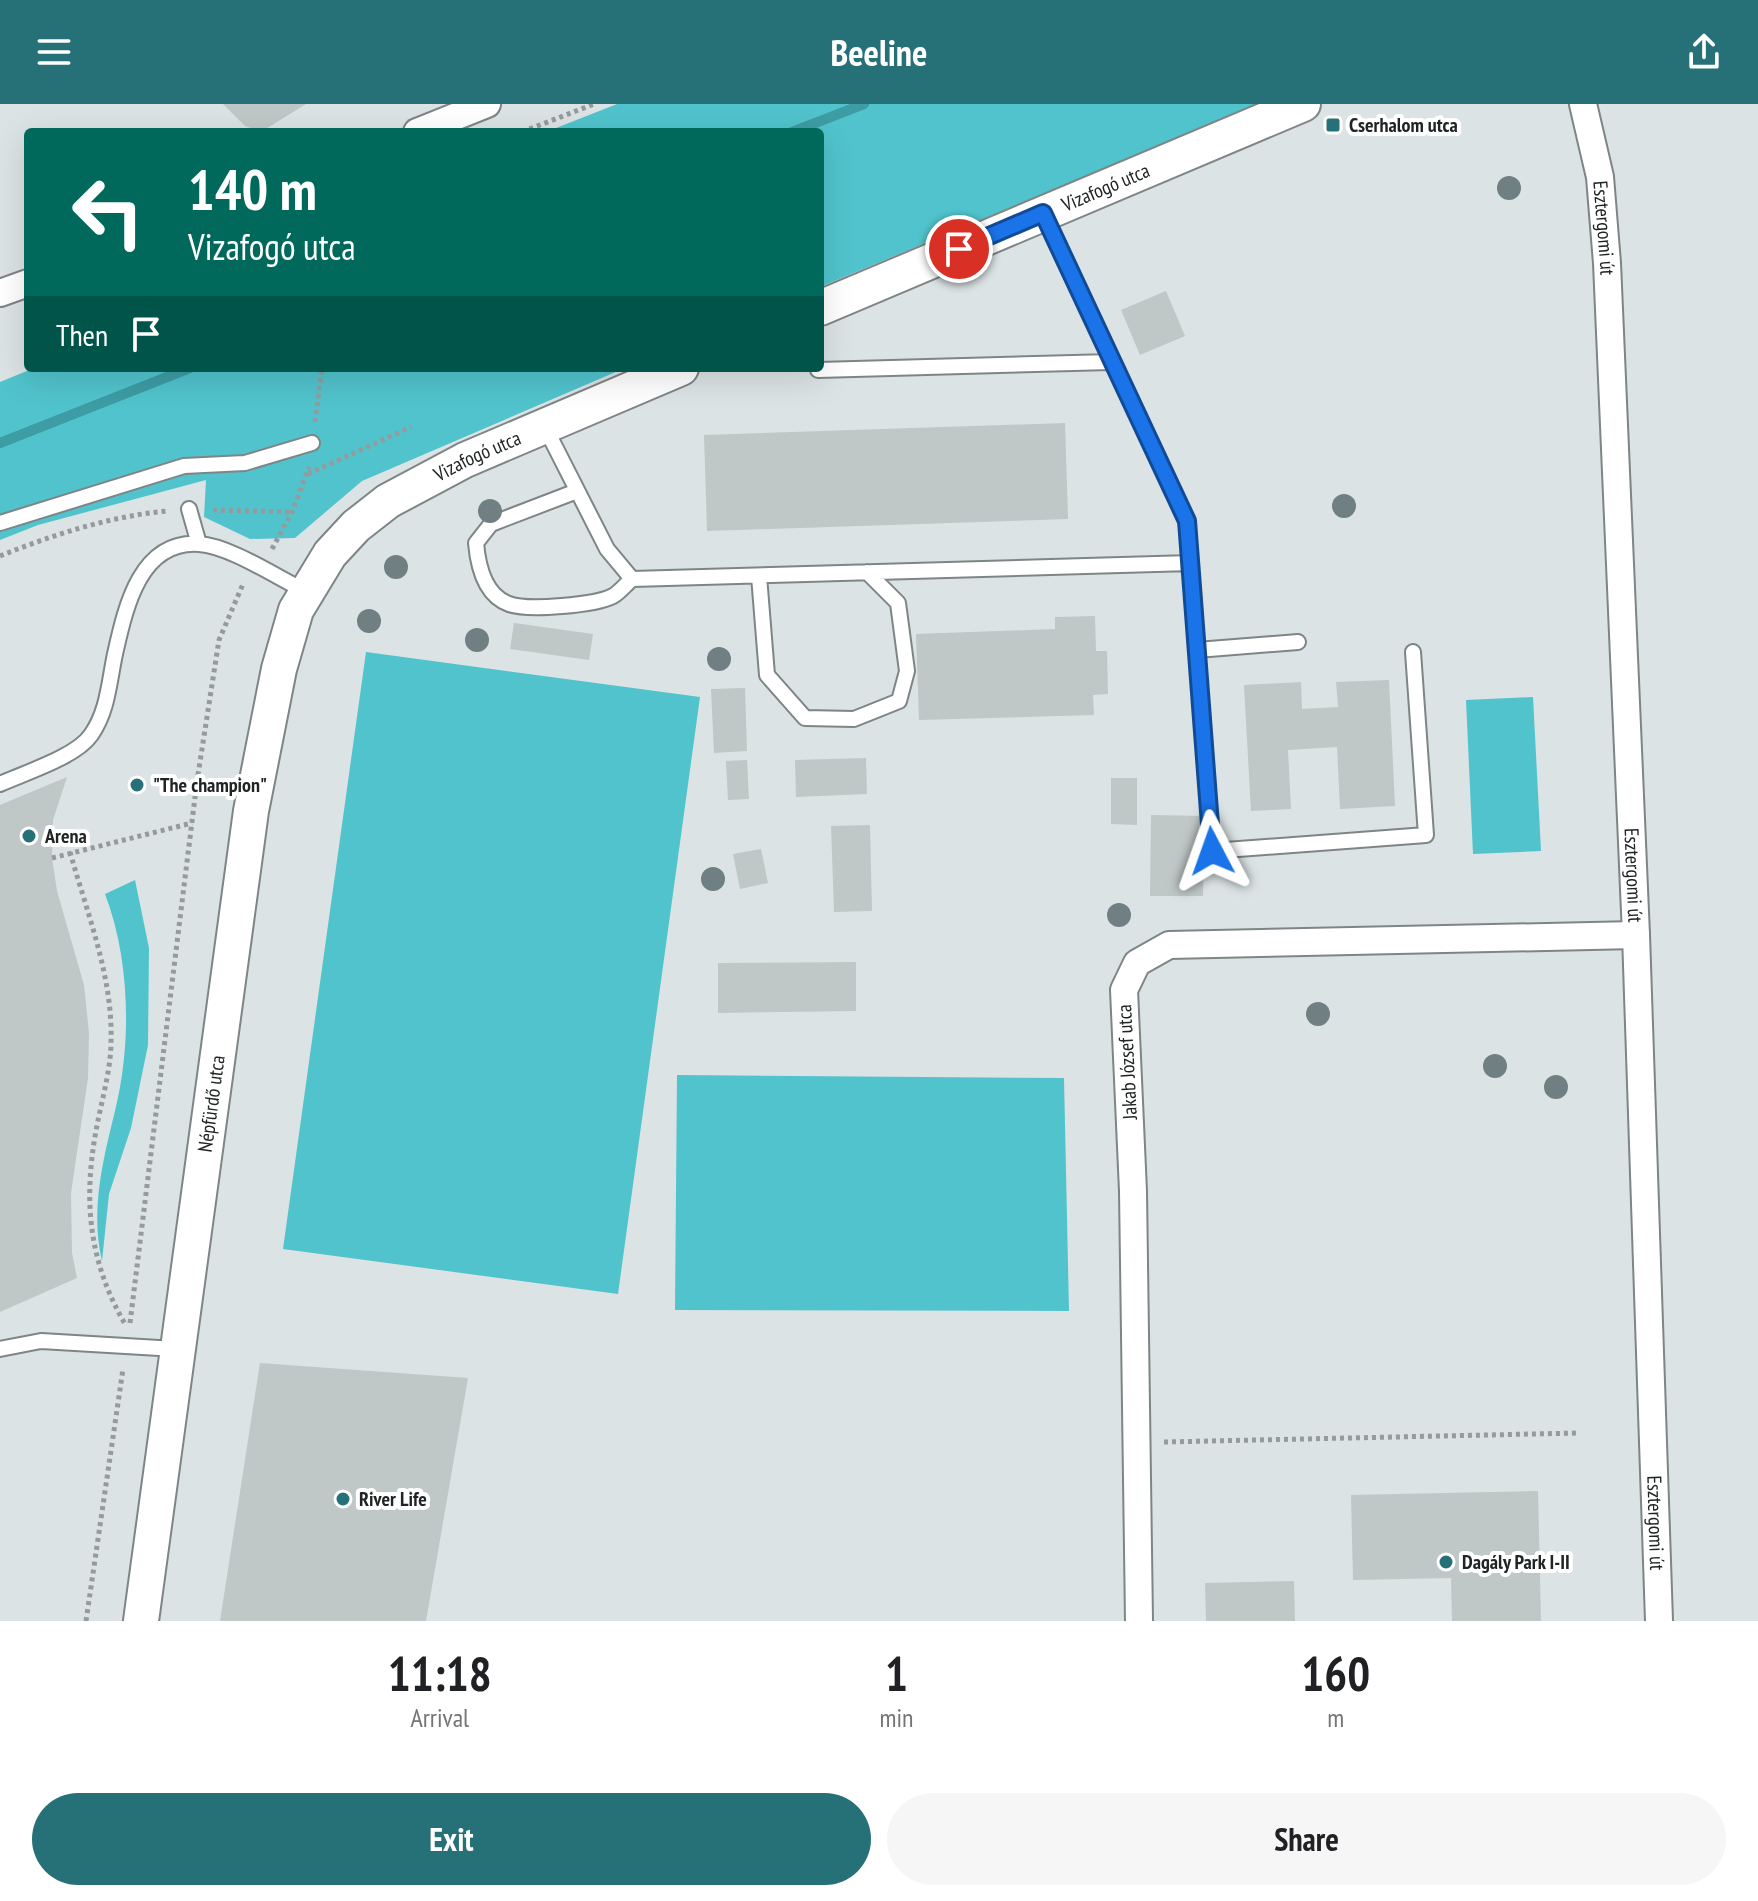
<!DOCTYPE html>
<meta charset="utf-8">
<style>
:root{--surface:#fff;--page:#f6f6f6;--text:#202124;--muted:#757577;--accent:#267077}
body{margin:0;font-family:"PT Sans Narrow",sans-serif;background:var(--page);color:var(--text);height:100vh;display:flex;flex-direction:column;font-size:30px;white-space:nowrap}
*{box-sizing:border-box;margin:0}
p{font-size:26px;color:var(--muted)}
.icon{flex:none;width:44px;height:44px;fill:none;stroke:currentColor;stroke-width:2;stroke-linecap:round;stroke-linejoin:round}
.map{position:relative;height:1517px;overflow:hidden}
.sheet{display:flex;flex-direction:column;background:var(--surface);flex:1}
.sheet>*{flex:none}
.guide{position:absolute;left:24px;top:24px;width:800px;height:244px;border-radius:8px;box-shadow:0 8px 32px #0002;background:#00695c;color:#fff;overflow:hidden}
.pin{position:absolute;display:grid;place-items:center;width:68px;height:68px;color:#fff;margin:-34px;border:4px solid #fff;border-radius:50%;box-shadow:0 2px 8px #0007}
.me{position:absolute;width:88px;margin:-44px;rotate:356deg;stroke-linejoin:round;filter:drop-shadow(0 0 6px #0008)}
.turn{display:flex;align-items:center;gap:28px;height:168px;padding:0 32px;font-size:36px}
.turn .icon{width:104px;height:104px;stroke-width:2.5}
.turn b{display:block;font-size:56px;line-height:68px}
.then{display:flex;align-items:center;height:76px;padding:0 32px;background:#0003;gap:16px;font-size:30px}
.eta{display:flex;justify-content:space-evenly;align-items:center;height:136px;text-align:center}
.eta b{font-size:48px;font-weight:600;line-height:56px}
.button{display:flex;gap:16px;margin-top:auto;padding:16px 32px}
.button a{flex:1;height:92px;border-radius:48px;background:var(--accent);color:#fff;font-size:32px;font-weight:600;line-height:92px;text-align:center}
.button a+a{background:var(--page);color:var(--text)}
header{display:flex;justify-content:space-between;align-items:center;height:104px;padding:0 32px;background:var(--accent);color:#fff;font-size:36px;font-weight:600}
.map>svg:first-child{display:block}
</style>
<header><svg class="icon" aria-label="menu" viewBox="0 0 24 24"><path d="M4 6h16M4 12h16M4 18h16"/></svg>Beeline<svg class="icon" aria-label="share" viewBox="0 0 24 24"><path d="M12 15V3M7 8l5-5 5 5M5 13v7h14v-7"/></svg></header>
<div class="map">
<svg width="1758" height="1517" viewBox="0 0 1758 1517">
<rect width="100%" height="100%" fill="#dbe3e4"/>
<!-- green -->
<path fill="#51c3cc" d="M 617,0 L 1258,0 L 820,183 L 820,28 L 546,28 Z
M 34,264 L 625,264 L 362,377 L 295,434 L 250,435 L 204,413 L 206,376 L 38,421 L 0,436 L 0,278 Z
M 366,548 L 700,593 L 618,1190 L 283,1145 Z
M 1533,593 L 1541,747 L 1473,750 L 1466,596 Z
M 135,776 L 149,844 L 148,941 L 131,1024 L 109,1090 L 102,1157 C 90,1106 103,1056 115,1007 C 132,939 130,855 105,790 Z
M 677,971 L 1064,974 L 1069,1207 L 675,1206 Z"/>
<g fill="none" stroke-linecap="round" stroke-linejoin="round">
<!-- stream -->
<path stroke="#3d9ca4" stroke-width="10" d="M 792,28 L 864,0
M 0,339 L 190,264"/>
</g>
<!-- building -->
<path fill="#bfc7c7" d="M 223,0 L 306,0 L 264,26 L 257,26 L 245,22 Z
M 1166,187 L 1185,232 L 1140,251 L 1121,206 Z
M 1065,319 L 1068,415 L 707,427 L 704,331 Z
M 1095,512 L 1096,547 L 1107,547 L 1108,590 L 1093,591 L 1094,611 L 919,616 L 916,530 L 1055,525 L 1055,513 Z
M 514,519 L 593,530 L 589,556 L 510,545 Z
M 1389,576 L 1395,702 L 1340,705 L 1337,643 L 1288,646 L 1291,705 L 1251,707 L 1244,581 L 1301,578 L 1302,605 L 1338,603 L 1336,578 Z
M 745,584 L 747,647 L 714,649 L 711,585 Z
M 866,654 L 867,690 L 796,693 L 795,656 Z
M 747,656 L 749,695 L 728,696 L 726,657 Z
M 67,673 L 53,716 L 52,754 L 57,787 L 84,881 L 89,929 L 88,974 L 71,1089 L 72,1149 L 77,1174 L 0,1208 L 0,701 Z
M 1111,674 L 1137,674 L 1137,721 L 1111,720 Z
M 1151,711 L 1204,712 L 1203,792 L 1150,792 Z
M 870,721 L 872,807 L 834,808 L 831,722 Z
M 761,745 L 768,779 L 740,785 L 733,750 Z
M 856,858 L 856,907 L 718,909 L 718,859 Z
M 260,1259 L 468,1274 L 426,1517 L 220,1517 Z
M 1538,1387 L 1541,1517 L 1452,1517 L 1451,1474 L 1353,1476 L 1351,1391 Z
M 1294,1477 L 1295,1517 L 1206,1517 L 1205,1479 Z"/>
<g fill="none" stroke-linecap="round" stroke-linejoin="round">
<!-- service casing -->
<g stroke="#7e8586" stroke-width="18">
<path id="service" d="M 1043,110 L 1187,417 L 1212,747 L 1426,731 L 1413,548
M 818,266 L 1111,258
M 545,323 L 607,445 L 632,475 L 1191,459
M 577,387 L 491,420 L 476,439 C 478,462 484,491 509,500 C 528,507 596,501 613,492 C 620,488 626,480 632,475
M 189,405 L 199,440
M 0,419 L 184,362 L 245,359 L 312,339
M 759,472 L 767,571 L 805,614 L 854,615 L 899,597 L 907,567 L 898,499 L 867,468
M 1197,546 L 1298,538
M 0,680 C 24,669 76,653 91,631 C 108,607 109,578 115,550 C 125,506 139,436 199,440 C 230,442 276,473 305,487
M 0,1245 L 41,1237 L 176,1245"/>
</g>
<!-- minor casing -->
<g stroke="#7e8586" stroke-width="30">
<g id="minor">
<path id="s1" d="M 1583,0 L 1600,73 L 1607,159 L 1636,831 L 1659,1517"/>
<path d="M 417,28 L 487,0"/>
<path d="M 0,189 L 28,179"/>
<path d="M 1139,1517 L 1133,1087 L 1124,886 L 1137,859 L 1169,841 L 1636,831"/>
</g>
</g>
<!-- tertiary casing -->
<g stroke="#7e8586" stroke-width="38">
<g id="tertiary">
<path id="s2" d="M 820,204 L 1303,0"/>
<path id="s3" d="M 141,1517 L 251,707 L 279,565 L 296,506 L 330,450 L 356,422 L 388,397 L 465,356 L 681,264"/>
</g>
</g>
<!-- path -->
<path stroke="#959b9c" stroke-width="5" stroke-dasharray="4 4" stroke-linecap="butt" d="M 522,28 L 594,0
M 315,318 L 322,264
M 308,370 L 411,323
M 213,406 L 292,408
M 272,445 L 292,408 L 309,363
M 0,452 C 52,431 111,412 167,407
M 70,748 C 87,809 113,873 111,937 C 111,967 101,998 96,1027 C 83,1097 89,1158 125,1220
M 52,754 L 192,719
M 130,1219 L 197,677 L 219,536 L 243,480
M 1164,1338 L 1579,1329
M 86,1517 L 123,1265"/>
<!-- service -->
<use href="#service" stroke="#fff" stroke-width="14"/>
<!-- minor -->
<use href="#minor" stroke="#fff" stroke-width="26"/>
<!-- tertiary -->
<use href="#tertiary" stroke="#fff" stroke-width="34"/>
</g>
<!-- trees -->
<g fill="#707f81">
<circle cx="1509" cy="84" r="12"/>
<circle cx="1344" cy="402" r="12"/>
<circle cx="490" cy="407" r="12"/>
<circle cx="396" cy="463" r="12"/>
<circle cx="369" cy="517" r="12"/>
<circle cx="477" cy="536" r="12"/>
<circle cx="719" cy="555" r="12"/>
<circle cx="713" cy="775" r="12"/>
<circle cx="1119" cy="811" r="12"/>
<circle cx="1318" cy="910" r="12"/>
<circle cx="1495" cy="962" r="12"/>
<circle cx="1556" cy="983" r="12"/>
</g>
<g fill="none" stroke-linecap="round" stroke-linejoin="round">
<!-- route casing -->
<g stroke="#114b97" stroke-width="20">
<path id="route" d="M 959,145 L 1043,109 L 1187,417 L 1212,747"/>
</g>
<!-- route -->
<use href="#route" stroke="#1a73e8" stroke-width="14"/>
</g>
<!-- markers -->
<g fill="#267077" stroke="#fff" stroke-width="3">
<rect x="1325" y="13" width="16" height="16" rx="4"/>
<circle cx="137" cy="681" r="8"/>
<circle cx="29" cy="732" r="8"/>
<circle cx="343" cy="1395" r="8"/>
<circle cx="1446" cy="1458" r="8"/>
</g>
<g text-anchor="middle" stroke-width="8" stroke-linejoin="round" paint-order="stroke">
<!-- poi labels -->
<g font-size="20" font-weight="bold" fill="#212425" stroke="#fff" text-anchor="start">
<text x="1349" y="28">Cserhalom utca</text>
<text x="153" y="688">"The champion"</text>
<text x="45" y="739">Arena</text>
<text x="359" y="1402">River Life</text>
<text x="1462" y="1465">Dagály Park I-II</text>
</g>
<!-- street labels -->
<g font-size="20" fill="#212425" stroke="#fff">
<text dy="7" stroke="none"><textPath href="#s2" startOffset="310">Vizafogó utca</textPath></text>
<text dy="7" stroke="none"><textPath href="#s1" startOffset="126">Esztergomi út</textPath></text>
<text dy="7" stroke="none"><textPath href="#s3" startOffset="1268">Vizafogó utca</textPath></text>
<text dy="7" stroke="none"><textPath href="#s1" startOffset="774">Esztergomi út</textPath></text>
<text transform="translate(1127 958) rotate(-93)" y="7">Jakab József utca</text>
<text dy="7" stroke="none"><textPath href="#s3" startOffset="522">Népfürdő utca</textPath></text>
<text dy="7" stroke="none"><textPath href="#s1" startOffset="1422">Esztergomi út</textPath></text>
</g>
</g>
</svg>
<div class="pin" style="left:959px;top:145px;background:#d93025"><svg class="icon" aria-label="arrive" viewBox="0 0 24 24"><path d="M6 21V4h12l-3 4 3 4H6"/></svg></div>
<svg class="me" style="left:1212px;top:747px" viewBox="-20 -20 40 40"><path d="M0-17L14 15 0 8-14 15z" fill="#1a73e8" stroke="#fff" stroke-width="4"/></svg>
<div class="guide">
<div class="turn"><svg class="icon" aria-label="left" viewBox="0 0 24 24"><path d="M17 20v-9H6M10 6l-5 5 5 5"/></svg><div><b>140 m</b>Vizafogó utca</div></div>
<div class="then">Then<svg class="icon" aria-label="arrive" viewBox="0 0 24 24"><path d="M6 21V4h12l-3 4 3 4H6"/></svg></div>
</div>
</div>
<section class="sheet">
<div class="eta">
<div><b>11:18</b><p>Arrival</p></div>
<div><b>1</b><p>min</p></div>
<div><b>160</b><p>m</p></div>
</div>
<div class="button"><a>Exit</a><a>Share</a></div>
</section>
